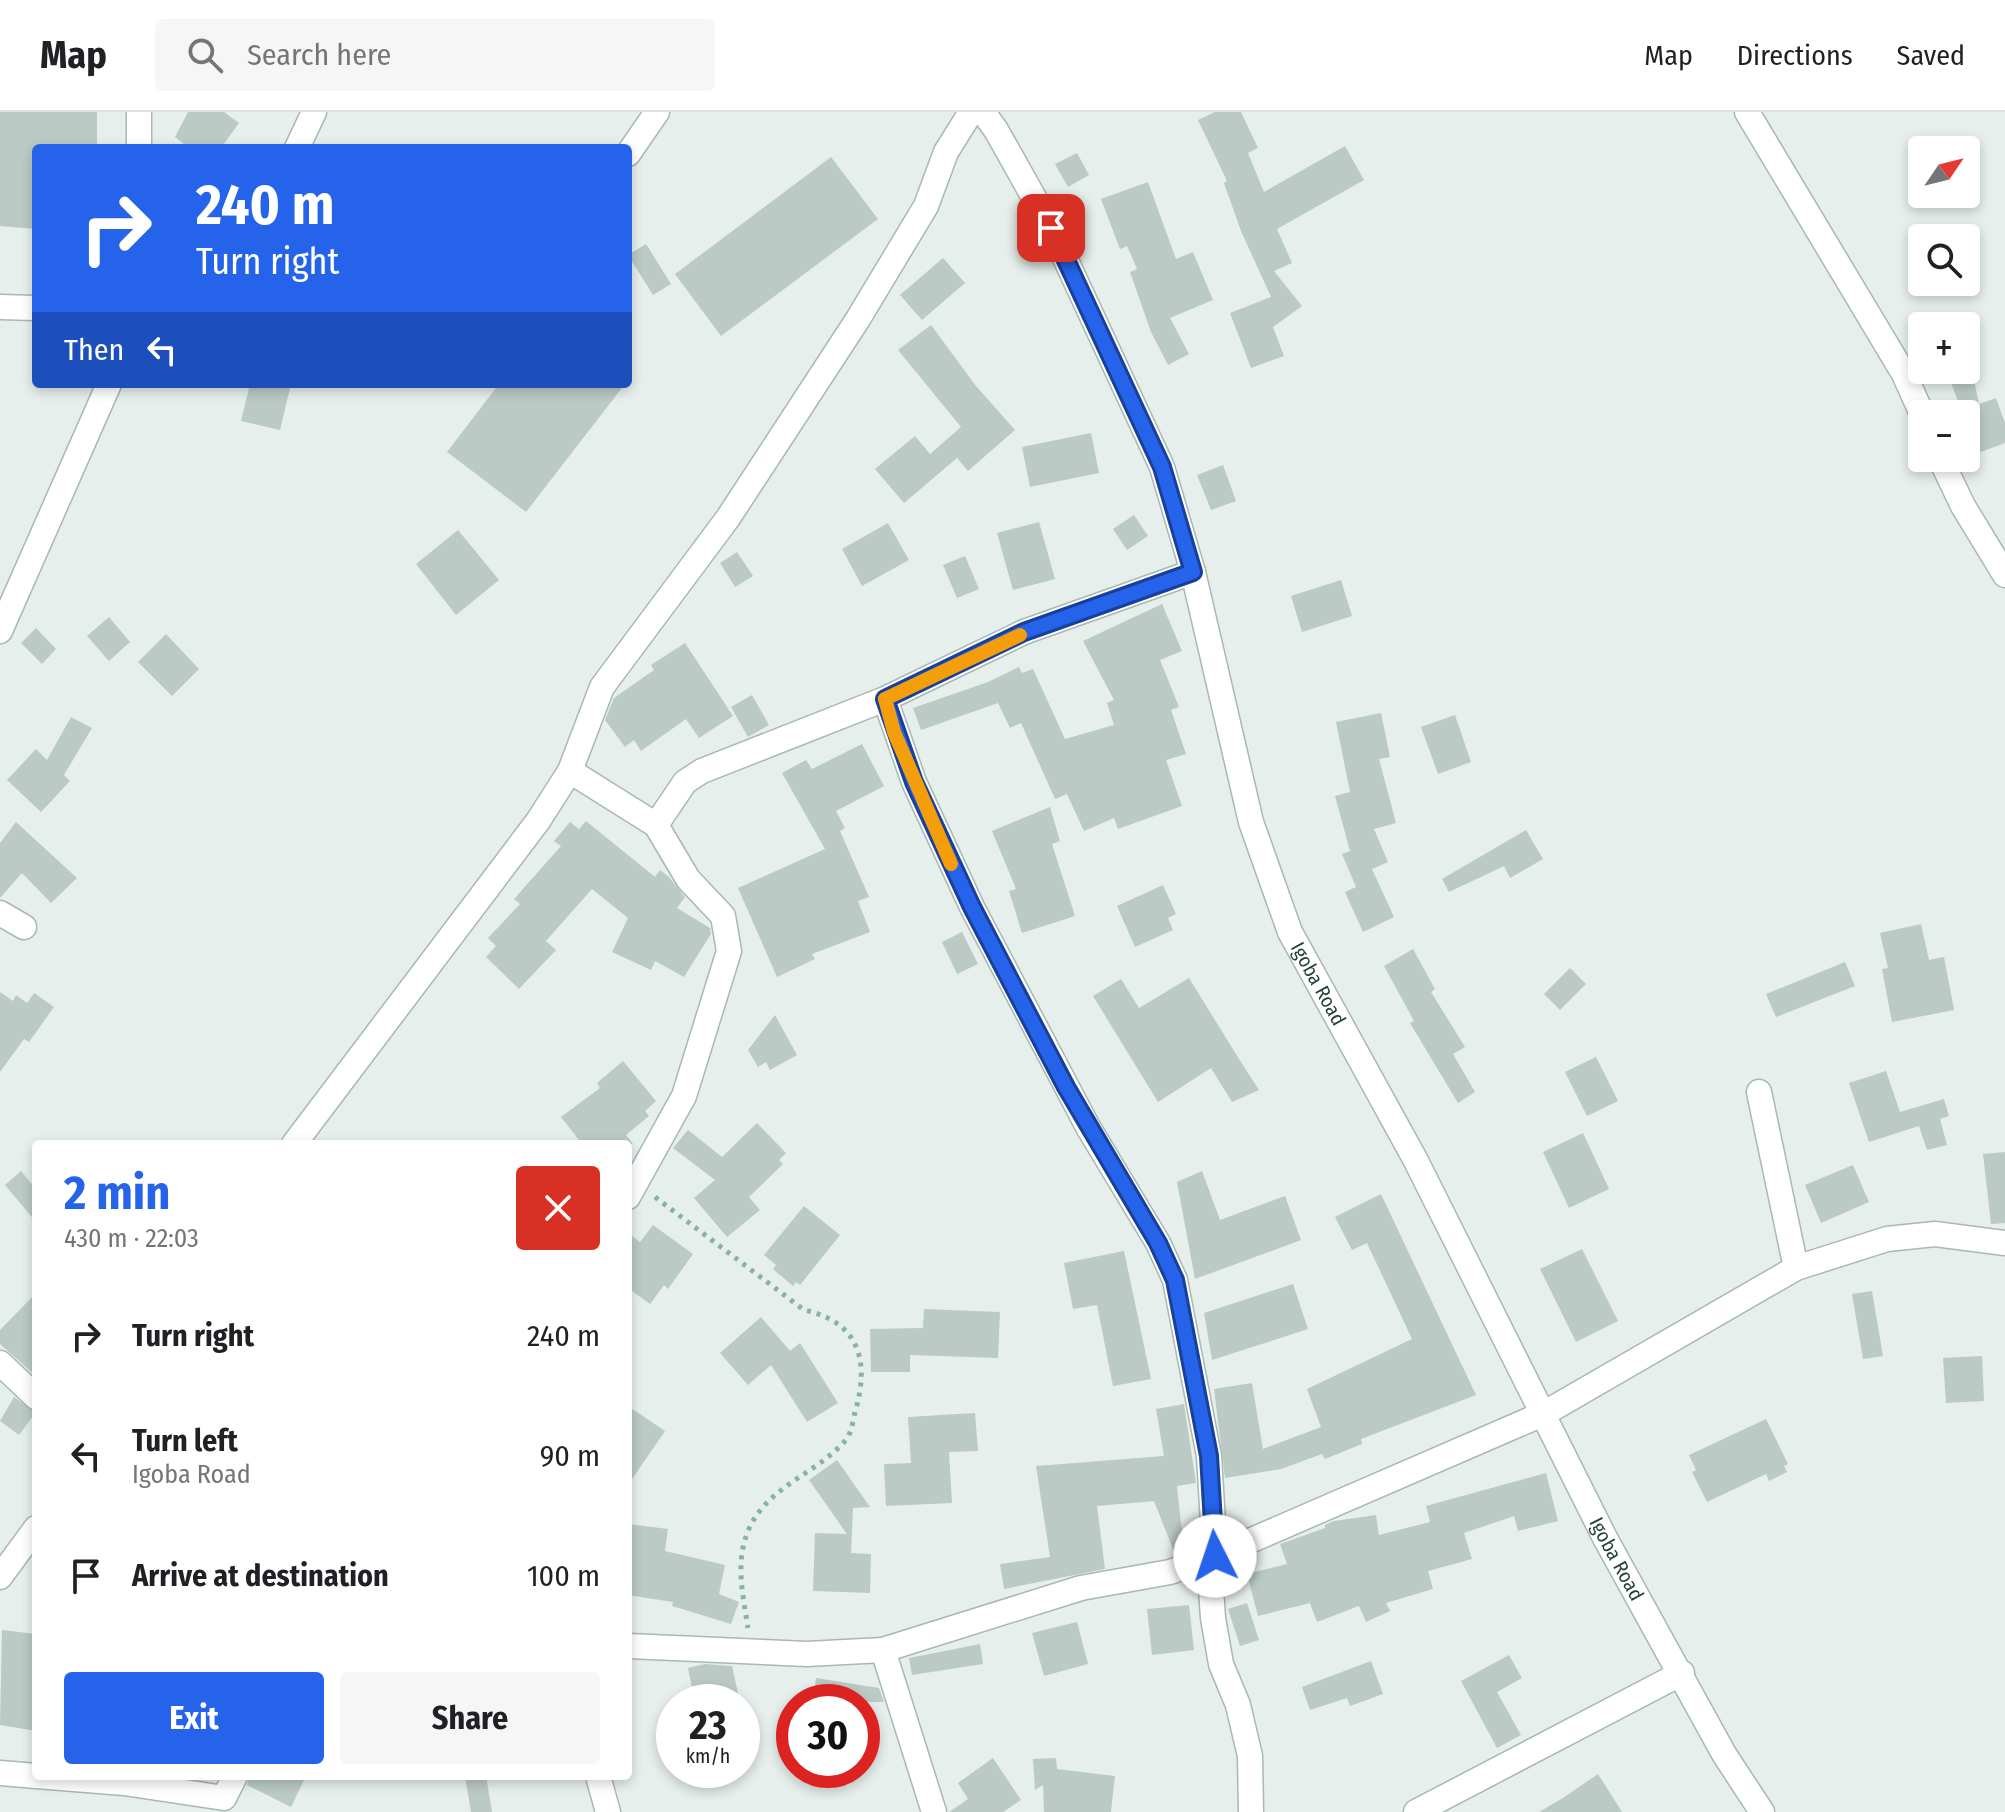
<!DOCTYPE html>
<meta charset="utf-8">
<style>
:root{--surface:#fff;--page:#f6f6f6;--text:#202124;--muted:#757577;--line:#e0e0e0;--accent:#2563eb}
body{margin:0;font-family:"Fira Sans Condensed",sans-serif;background:var(--page);color:var(--text);height:100vh;display:flex;flex-direction:column;font-size:30px;white-space:nowrap}
*{box-sizing:border-box;margin:0}
p{font-size:26px;color:var(--muted)}
.icon{flex:none;width:44px;height:44px;fill:none;stroke:currentColor;stroke-width:2;stroke-linecap:round;stroke-linejoin:round}
.map{position:relative;flex:1;overflow:hidden}
.side{position:absolute;left:32px;top:1028px;width:600px;height:640px;display:flex;flex-direction:column;background:var(--surface);border-radius:8px;box-shadow:0 4px 12px #0003}
.side>*{flex:none}
.hud{position:absolute;left:32px;top:32px;width:600px;height:244px;border-radius:8px;box-shadow:0 4px 12px #0003;background:#2563eb;color:#fff;overflow:hidden}
.needle{width:52px;rotate:55deg}
.buttons{position:absolute;left:1908px;top:24px;display:grid;gap:16px}
.buttons a{display:grid;place-items:center;width:72px;height:72px;border-radius:8px;background:var(--surface);box-shadow:0 4px 12px #0003;font-size:40px}
.speed{position:absolute;left:656px;top:1572px;display:flex;gap:16px;font-size:40px;font-weight:700;text-align:center}
.speed>*{display:grid;place-content:center;width:104px;height:104px;border-radius:50%;background:var(--surface);box-shadow:0 4px 12px #0003;line-height:1}
.speed small{font-size:20px;font-weight:400}
.speed .limit{border:12px solid #d22;background:#fff;color:#111}
.pin{position:absolute;display:grid;place-items:center;width:68px;height:68px;color:#fff;margin:-34px;border-radius:16px;box-shadow:0 4px 12px #0006}
.me{position:absolute;width:88px;margin:-44px;rotate:356deg;stroke-linejoin:round;filter:drop-shadow(0 0 6px #0008)}
.turn{display:flex;align-items:center;gap:28px;height:168px;padding:0 32px;font-size:36px}
.turn .icon{width:104px;height:104px;stroke-width:2.5}
.turn b{display:block;font-size:56px;line-height:68px}
.then{display:flex;align-items:center;height:76px;padding:0 32px;background:#0003;gap:16px;font-size:30px}
.round{display:grid;place-items:center;flex:none;width:84px;height:84px;border-radius:8px;background:var(--page)}
.head{display:flex;align-items:center;justify-content:space-between;height:136px;padding:0 32px}
h1{font-size:48px;font-weight:700;line-height:60px;color:var(--accent)}
.button{display:flex;gap:16px;margin-top:auto;padding:16px 32px}
.button a{flex:1;height:92px;border-radius:8px;background:var(--accent);color:#fff;font-size:32px;font-weight:700;line-height:92px;text-align:center}
.button a+a{background:var(--page);color:var(--text)}
ul{padding:0;list-style:none}
li{display:flex;align-items:center;gap:24px;height:120px;padding:0 32px}
li div{flex:1}
li b{display:block;font-size:30px}
li em{font-style:normal}
header{display:flex;align-items:center;gap:48px;box-sizing:border-box;height:112px;padding:0 40px;background:var(--surface);border-bottom:2px solid var(--line)}
header strong{font-size:38px}
nav{display:flex;gap:44px;margin-inline-start:auto;font-size:28px}
.search{width:560px;height:72px;background:var(--page);display:flex;align-items:center;gap:20px;box-sizing:border-box;padding:0 28px;border-radius:8px;color:var(--muted);font-size:30px}
.map>svg:first-child{display:block}
</style>
<header>
<strong>Map</strong>
<div class="search"><svg class="icon" aria-label="search" viewBox="0 0 24 24"><circle cx="10" cy="10" r="6"/><path d="M15 15l6 6"/></svg>Search here</div>
<nav><a>Map</a><a>Directions</a><a>Saved</a></nav>
</header>
<div class="map">
<svg width="2005" height="1700" viewBox="0 0 2005 1700">
<rect width="100%" height="100%" fill="#e6efeb"/>
<!-- building -->
<path fill="#bbcac4" d="M 0,0 L 97,0 L 97,36 L 36,36 L 36,117 L 0,114 Z
M 188,0 L 224,0 L 239,11 L 221,36 L 189,36 L 175,25 Z
M 1215,0 L 1241,0 L 1258,36 L 1248,41 L 1264,80 L 1345,34 L 1364,68 L 1277,117 L 1292,151 L 1274,159 L 1302,194 L 1273,215 L 1284,244 L 1251,256 L 1230,201 L 1271,185 L 1241,119 L 1224,71 L 1227,69 L 1198,8 Z
M 1077,41 L 1089,63 L 1068,75 L 1055,52 Z
M 831,45 L 878,107 L 721,224 L 675,162 Z
M 1148,70 L 1176,147 L 1193,140 L 1213,188 L 1170,206 L 1189,242 L 1168,253 L 1151,220 L 1130,160 L 1137,157 L 1127,134 L 1120,137 L 1101,87 Z
M 646,132 L 671,172 L 653,183 L 628,143 Z
M 943,146 L 965,171 L 922,208 L 900,183 Z
M 931,213 L 976,274 L 1015,318 L 968,359 L 957,346 L 904,391 L 875,357 L 915,324 L 930,342 L 961,315 L 898,238 Z
M 1946,258 L 1972,258 L 1979,292 L 1996,286 L 2005,311 L 2005,331 L 1978,341 Z
M 250,272 L 291,272 L 280,318 L 241,309 Z
M 499,272 L 625,272 L 526,400 L 447,340 Z
M 1091,321 L 1099,361 L 1030,375 L 1022,335 Z
M 1223,353 L 1236,389 L 1211,398 L 1197,363 Z
M 1134,403 L 1148,424 L 1127,438 L 1113,417 Z
M 1039,410 L 1055,467 L 1013,478 L 997,421 Z
M 888,411 L 909,448 L 862,474 L 842,437 Z
M 458,418 L 499,468 L 456,503 L 416,452 Z
M 737,440 L 753,464 L 735,475 L 720,451 Z
M 965,444 L 979,477 L 957,486 L 943,453 Z
M 1341,468 L 1352,504 L 1302,520 L 1291,484 Z
M 1162,492 L 1182,539 L 1160,548 L 1179,595 L 1171,598 L 1186,642 L 1166,648 L 1182,694 L 1118,717 L 1114,706 L 1084,719 L 1067,682 L 1055,687 L 1021,611 L 1010,616 L 998,591 L 921,618 L 913,596 L 988,570 L 1019,555 L 1022,561 L 1033,557 L 1065,627 L 1114,613 L 1107,591 L 1114,588 L 1083,529 Z
M 109,505 L 130,530 L 109,549 L 87,524 Z
M 36,516 L 56,537 L 42,552 L 21,531 Z
M 166,522 L 199,557 L 172,584 L 138,550 Z
M 685,531 L 733,604 L 699,626 L 686,607 L 641,639 L 634,628 L 625,635 L 605,608 L 614,586 L 654,558 L 651,553 Z
M 752,583 L 769,613 L 748,625 L 731,595 Z
M 1381,601 L 1390,645 L 1379,647 L 1396,711 L 1374,717 L 1388,750 L 1372,757 L 1394,805 L 1363,820 L 1345,780 L 1356,775 L 1342,742 L 1350,739 L 1335,684 L 1350,680 L 1336,610 Z
M 1455,603 L 1471,650 L 1438,662 L 1421,615 Z
M 71,605 L 92,616 L 64,663 L 70,669 L 41,700 L 7,668 L 36,637 L 47,648 Z
M 862,632 L 884,674 L 836,699 L 845,716 L 840,719 L 869,785 L 858,789 L 870,820 L 812,842 L 815,847 L 777,865 L 738,776 L 825,737 L 782,661 L 806,648 L 812,657 Z
M 1050,695 L 1060,729 L 1052,732 L 1075,804 L 1022,821 L 1009,779 L 1016,777 L 992,719 Z
M 586,709 L 655,765 L 660,758 L 669,765 L 685,785 L 677,796 L 710,816 L 711,822 L 684,865 L 655,849 L 651,858 L 612,840 L 628,806 L 592,777 L 546,829 L 556,838 L 519,877 L 486,845 L 496,834 L 488,826 L 520,792 L 514,787 L 561,734 L 554,729 L 570,710 L 579,717 Z
M 16,710 L 77,766 L 51,791 L 22,761 L 0,786 L 0,731 Z
M 1526,718 L 1543,747 L 1510,766 L 1504,754 L 1449,780 L 1442,767 Z
M 1163,773 L 1176,802 L 1168,806 L 1173,818 L 1135,835 L 1117,794 Z
M 1921,812 L 1929,848 L 1944,845 L 1954,898 L 1892,910 L 1882,857 L 1888,856 L 1880,821 Z
M 962,820 L 978,852 L 957,862 L 942,830 Z
M 1413,837 L 1435,877 L 1431,880 L 1465,935 L 1453,942 L 1475,980 L 1458,991 L 1410,911 L 1414,909 L 1384,854 Z
M 1845,850 L 1855,874 L 1776,905 L 1766,882 Z
M 1570,856 L 1586,872 L 1560,898 L 1544,882 Z
M 1189,866 L 1239,947 L 1259,978 L 1232,990 L 1211,956 L 1158,990 L 1093,884 L 1121,867 L 1139,896 Z
M 0,880 L 13,889 L 16,883 L 27,891 L 34,881 L 54,895 L 29,930 L 24,927 L 0,960 Z
M 775,903 L 797,943 L 770,958 L 766,950 L 758,955 L 748,938 Z
M 1596,945 L 1618,989 L 1587,1004 L 1565,960 Z
M 623,949 L 656,989 L 645,999 L 649,1004 L 626,1023 L 633,1032 L 582,1032 L 561,1005 L 600,976 L 597,971 Z
M 1886,959 L 1900,1000 L 1944,987 L 1949,1004 L 1940,1007 L 1947,1033 L 1927,1038 L 1919,1014 L 1869,1030 L 1849,971 Z
M 757,1011 L 786,1041 L 779,1048 L 783,1052 L 749,1085 L 760,1098 L 727,1125 L 694,1086 L 715,1068 L 673,1036 L 688,1018 L 722,1045 Z
M 1583,1021 L 1609,1077 L 1569,1096 L 1543,1040 Z
M 2005,1040 L 2005,1111 L 1991,1112 L 1983,1042 Z
M 1853,1053 L 1869,1090 L 1821,1111 L 1805,1073 Z
M 21,1059 L 36,1077 L 36,1110 L 5,1073 Z
M 1202,1059 L 1220,1108 L 1285,1084 L 1301,1128 L 1195,1167 L 1177,1070 Z
M 1381,1082 L 1476,1283 L 1361,1327 L 1362,1332 L 1325,1347 L 1322,1342 L 1281,1357 L 1225,1366 L 1214,1277 L 1252,1271 L 1263,1337 L 1321,1315 L 1307,1277 L 1412,1227 L 1367,1131 L 1352,1138 L 1335,1105 Z
M 804,1094 L 840,1123 L 800,1173 L 796,1170 L 793,1174 L 773,1157 L 776,1153 L 764,1143 Z
M 653,1113 L 693,1142 L 668,1177 L 664,1173 L 650,1192 L 628,1176 L 628,1121 L 640,1130 Z
M 1582,1137 L 1618,1209 L 1576,1230 L 1540,1157 Z
M 1124,1139 L 1151,1267 L 1113,1274 L 1097,1193 L 1073,1197 L 1064,1151 Z
M 1293,1172 L 1308,1217 L 1212,1248 L 1204,1201 Z
M 1872,1179 L 1883,1244 L 1863,1247 L 1852,1182 Z
M 36,1181 L 36,1264 L 0,1232 L 0,1218 Z
M 924,1197 L 1000,1200 L 998,1246 L 910,1243 L 910,1260 L 871,1260 L 870,1217 L 923,1216 Z
M 761,1205 L 790,1239 L 800,1231 L 838,1291 L 807,1310 L 771,1253 L 748,1273 L 720,1241 Z
M 1982,1244 L 1984,1289 L 1946,1291 L 1943,1246 Z
M 14,1285 L 36,1300 L 19,1323 L 0,1309 Z
M 1184,1292 L 1196,1371 L 1177,1374 L 1184,1439 L 1175,1442 L 1154,1389 L 1097,1394 L 1105,1457 L 1004,1477 L 1000,1452 L 1050,1445 L 1036,1354 L 1164,1344 L 1156,1297 Z
M 628,1294 L 665,1319 L 628,1373 Z
M 975,1301 L 978,1339 L 949,1340 L 952,1391 L 886,1394 L 884,1352 L 911,1351 L 908,1305 Z
M 1766,1307 L 1788,1352 L 1784,1354 L 1787,1360 L 1769,1369 L 1766,1362 L 1707,1390 L 1692,1360 L 1696,1358 L 1689,1343 Z
M 837,1348 L 870,1395 L 853,1396 L 851,1441 L 871,1442 L 870,1481 L 813,1479 L 815,1421 L 847,1422 L 809,1368 Z
M 1546,1361 L 1558,1409 L 1518,1419 L 1514,1404 L 1464,1421 L 1472,1447 L 1428,1459 L 1433,1477 L 1386,1491 L 1390,1499 L 1366,1510 L 1359,1494 L 1317,1510 L 1310,1491 L 1258,1504 L 1247,1462 L 1287,1452 L 1280,1432 L 1325,1416 L 1325,1413 L 1334,1409 L 1376,1403 L 1379,1423 L 1430,1410 L 1426,1394 Z
M 628,1412 L 668,1417 L 665,1439 L 725,1453 L 719,1482 L 739,1490 L 731,1512 L 672,1494 L 673,1490 L 628,1483 Z
M 1247,1491 L 1259,1528 L 1240,1534 L 1228,1497 Z
M 1189,1493 L 1194,1538 L 1152,1543 L 1147,1497 Z
M 1077,1510 L 1088,1552 L 1044,1564 L 1032,1521 Z
M 2,1518 L 36,1522 L 36,1619 L 0,1613 Z
M 980,1532 L 983,1552 L 912,1563 L 909,1546 Z
M 1509,1543 L 1522,1566 L 1497,1580 L 1521,1623 L 1497,1636 L 1461,1569 Z
M 1371,1549 L 1383,1582 L 1350,1594 L 1347,1586 L 1310,1598 L 1302,1575 Z
M 705,1552 L 732,1554 L 740,1590 L 695,1590 L 688,1556 Z
M 816,1566 L 879,1576 L 884,1590 L 813,1590 Z
M 993,1646 L 1021,1688 L 1003,1700 L 949,1700 L 968,1687 L 958,1671 Z
M 1056,1646 L 1057,1657 L 1115,1664 L 1111,1700 L 1044,1700 L 1043,1673 L 1035,1678 L 1033,1647 Z
M 1598,1662 L 1622,1700 L 1539,1700 L 1563,1686 Z
M 250,1664 L 306,1664 L 291,1695 L 247,1673 Z
M 465,1664 L 486,1664 L 492,1700 L 471,1700 Z"/>
<g fill="none" stroke-linecap="round" stroke-linejoin="round">
<!-- minor casing -->
<g stroke="#a8b8b2" stroke-width="27">
<path id="minor" d="M 1747,0 L 1904,262 L 1922,302
M 139,36 L 139,0
M 297,36 L 314,0
M 628,42 L 657,0
M 0,195 L 36,196
M 1940,346 L 1963,394 L 2005,463
M 0,519 L 109,272
M 885,587 L 914,670 L 972,795 L 1088,1015 L 1158,1131 L 1175,1168 L 1209,1344 L 1215,1444 L 1211,1477 L 1213,1506 L 1221,1552 L 1238,1593 L 1250,1644 L 1251,1700
M 570,659 L 656,713
M 0,801 L 24,815
M 1759,980 L 1796,1156
M 294,1032 L 538,709 L 570,659 L 602,575 L 728,406 L 858,207 L 926,94 L 946,40 L 971,0
M 628,1085 L 684,984 L 729,839 L 723,804 L 688,767 L 656,713 L 685,670 L 702,659 L 885,587 L 1024,520 L 1193,460
M 0,1251 L 36,1285
M 0,1465 L 36,1416
M 628,1534 L 807,1542 L 883,1538 L 1081,1476 L 1170,1460 L 1215,1444 L 1545,1301 L 1796,1156 L 1887,1127 L 1935,1122 L 2005,1131
M 883,1538 L 934,1700
M 0,1661 L 36,1664
M 37,1664 L 124,1671 L 224,1686 L 235,1664
M 598,1664 L 608,1700
M 1416,1700 L 1682,1561"/>
</g>
<!-- tertiary casing -->
<g stroke="#a8b8b2" stroke-width="27">
<g id="tertiary">
<path id="s1" d="M 983,0 L 996,18 L 1051,116 L 1162,355 L 1193,460 L 1251,710 L 1290,820 L 1415,1047 L 1605,1426 L 1724,1642 L 1762,1700"/>
</g>
</g>
<!-- path -->
<path stroke="#86b3a5" stroke-width="5" stroke-dasharray="4 6" stroke-linecap="butt" d="M 655,1085 L 804,1198 C 860,1210 870,1250 855,1300 C 853,1309 851,1323 845,1329 C 815,1363 767,1374 748,1419 C 735,1451 743,1483 748,1516"/>
<!-- minor -->
<use href="#minor" stroke="#fff" stroke-width="24"/>
<!-- tertiary -->
<use href="#tertiary" stroke="#fff" stroke-width="24"/>
</g>
<g fill="none" stroke-linecap="round" stroke-linejoin="round">
<!-- route casing -->
<g stroke="#184099" stroke-width="20">
<path id="route" d="M 1051,116 L 1162,355 L 1193,460 L 1024,520 L 885,587 L 914,670 L 972,795 L 1066,975 L 1158,1131 L 1175,1168 L 1209,1344 L 1215,1444"/>
</g>
<!-- route -->
<use href="#route" stroke="#2563eb" stroke-width="14"/>
<!-- slow -->
<path stroke="#f59e0b" stroke-width="14" d="M 951,752 L 894,620 L 885,587 L 1020,523"/>
</g>
<g text-anchor="middle" stroke-width="7" stroke-linejoin="round" paint-order="stroke">
<!-- street labels -->
<g font-size="20" fill="#24423a" stroke="#f7fbf9">
<text dy="7" stroke="none"><textPath href="#s1" startOffset="940">Igoba Road</textPath></text>
<text dy="7" stroke="none"><textPath href="#s1" startOffset="1588">Igoba Road</textPath></text>
</g>
</g>
</svg>
<div class="buttons">
<a><svg class="needle" viewBox="-14 -14 28 28"><path d="M0-13l5 13h-10z" fill="#e53935"/><path d="M0 13l5-13h-10z" fill="#757577"/></svg></a>
<a><svg class="icon" aria-label="search" viewBox="0 0 24 24"><circle cx="10" cy="10" r="6"/><path d="M15 15l6 6"/></svg></a>
<a>+</a>
<a>−</a>
</div>
<div class="speed"><div>23<small>km/h</small></div><div class="limit">30</div></div>
<div class="pin" style="left:1051px;top:116px;background:#d93025"><svg class="icon" aria-label="arrive" viewBox="0 0 24 24"><path d="M6 21V4h12l-3 4 3 4H6"/></svg></div>
<svg class="me" style="left:1215px;top:1444px" viewBox="-20 -20 40 40"><circle r="19" fill="#fff"/><path d="M0-13L10 11 0 6-10 11z" fill="#2563eb"/></svg>
<div class="hud">
<div class="turn"><svg class="icon" aria-label="right" viewBox="0 0 24 24"><path d="M7 20v-9h11M14 6l5 5-5 5"/></svg><div><b>240 m</b>Turn right</div></div>
<div class="then">Then<svg class="icon" aria-label="left" viewBox="0 0 24 24"><path d="M17 20v-9H6M10 6l-5 5 5 5"/></svg></div>
</div>
<section class="side">
<div class="head"><div><h1>2 min</h1><p>430 m · 22:03</p></div><a class="round" style="background:#d93025;color:#fff"><svg class="icon" aria-label="close" viewBox="0 0 24 24"><path d="M6 6l12 12M18 6L6 18"/></svg></a></div>
<ul>
<li><svg class="icon" aria-label="right" viewBox="0 0 24 24"><path d="M7 20v-9h11M14 6l5 5-5 5"/></svg><div><b>Turn right</b></div><em>240 m</em></li>
<li><svg class="icon" aria-label="left" viewBox="0 0 24 24"><path d="M17 20v-9H6M10 6l-5 5 5 5"/></svg><div><b>Turn left</b><p>Igoba Road</p></div><em>90 m</em></li>
<li><svg class="icon" aria-label="arrive" viewBox="0 0 24 24"><path d="M6 21V4h12l-3 4 3 4H6"/></svg><div><b>Arrive at destination</b></div><em>100 m</em></li>
</ul>
<div class="button"><a>Exit</a><a>Share</a></div>
</section>
</div>
